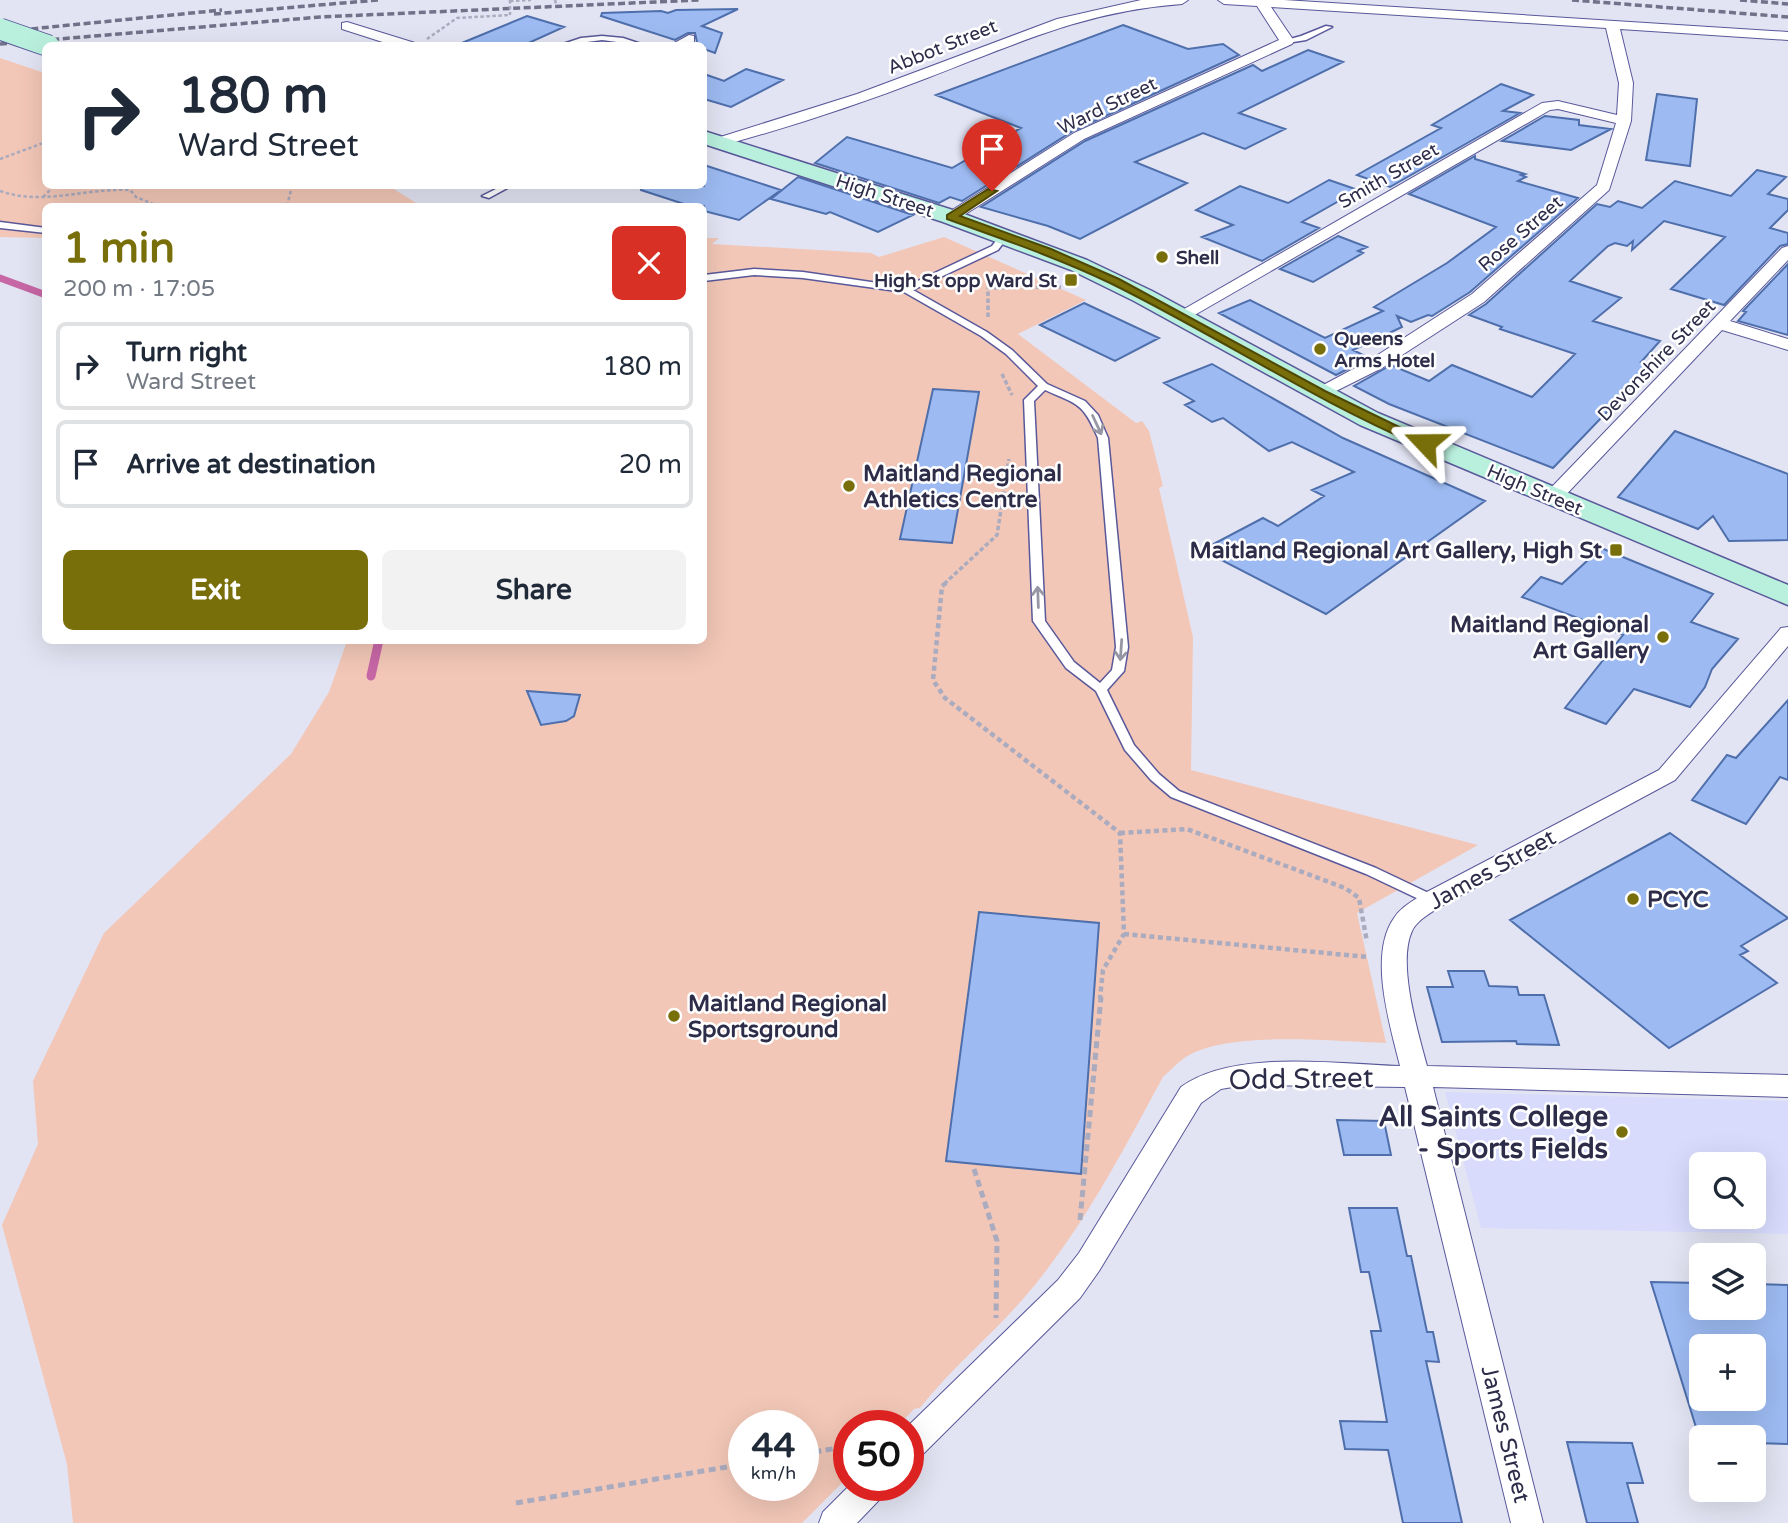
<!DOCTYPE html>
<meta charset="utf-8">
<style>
:root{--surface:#fff;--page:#f2f2f3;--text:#1f2937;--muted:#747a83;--line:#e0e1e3;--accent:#786e0a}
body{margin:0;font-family:"Varela Round",sans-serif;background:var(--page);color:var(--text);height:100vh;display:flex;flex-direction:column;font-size:26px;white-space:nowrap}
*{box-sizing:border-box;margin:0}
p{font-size:23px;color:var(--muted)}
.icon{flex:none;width:38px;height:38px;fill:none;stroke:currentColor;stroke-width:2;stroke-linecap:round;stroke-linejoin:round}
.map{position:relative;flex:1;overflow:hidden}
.drawer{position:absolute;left:42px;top:203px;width:665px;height:441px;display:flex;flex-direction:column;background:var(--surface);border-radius:10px;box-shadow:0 7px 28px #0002}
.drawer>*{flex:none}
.guide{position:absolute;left:42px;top:42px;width:665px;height:147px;border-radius:10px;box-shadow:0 7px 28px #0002;background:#fff;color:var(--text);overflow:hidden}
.buttons{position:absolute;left:1689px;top:1152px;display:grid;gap:14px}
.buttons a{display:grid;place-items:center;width:77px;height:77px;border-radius:10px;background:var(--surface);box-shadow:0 7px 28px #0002;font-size:35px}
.speed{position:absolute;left:728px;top:1410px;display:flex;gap:14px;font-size:35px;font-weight:700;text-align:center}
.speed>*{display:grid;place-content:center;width:91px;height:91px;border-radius:50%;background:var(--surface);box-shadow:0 7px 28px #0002;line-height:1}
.speed small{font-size:18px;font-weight:400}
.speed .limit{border:10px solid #d22;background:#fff;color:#111}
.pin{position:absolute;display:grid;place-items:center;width:60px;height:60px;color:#fff;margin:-72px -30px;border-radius:50% 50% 50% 0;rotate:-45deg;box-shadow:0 0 7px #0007}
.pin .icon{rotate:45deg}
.me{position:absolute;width:77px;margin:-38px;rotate:293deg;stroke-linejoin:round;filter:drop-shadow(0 0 5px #0008)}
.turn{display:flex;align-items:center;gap:24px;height:147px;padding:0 21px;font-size:32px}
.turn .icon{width:91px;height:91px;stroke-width:2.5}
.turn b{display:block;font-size:49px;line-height:60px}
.round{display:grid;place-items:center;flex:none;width:74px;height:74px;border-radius:10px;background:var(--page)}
.overview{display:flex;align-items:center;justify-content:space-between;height:119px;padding:0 21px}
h1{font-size:42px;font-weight:800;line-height:52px;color:var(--accent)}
.action{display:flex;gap:14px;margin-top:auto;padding:14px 21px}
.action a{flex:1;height:80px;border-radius:10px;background:var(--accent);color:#fff;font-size:28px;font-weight:800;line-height:80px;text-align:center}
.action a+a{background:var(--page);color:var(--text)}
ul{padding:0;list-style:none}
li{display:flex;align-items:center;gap:21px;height:88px;margin:0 14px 10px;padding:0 7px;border:4px solid var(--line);border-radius:10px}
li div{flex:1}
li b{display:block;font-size:26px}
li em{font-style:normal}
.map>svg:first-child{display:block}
</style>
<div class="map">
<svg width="1788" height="1523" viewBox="0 0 1788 1523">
<rect width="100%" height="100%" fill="#e3e4f3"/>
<!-- built -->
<path fill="#d8dbfc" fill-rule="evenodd" d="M 1445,1092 L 1788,1101 L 1788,1234 L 1481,1228 ZM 1701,1164 L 1754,1164 L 1754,1216 L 1701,1216 Z"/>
<!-- green -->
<path fill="#f2c7b7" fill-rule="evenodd" d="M 0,58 L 45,73 L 46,186 L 389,186 L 421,206 L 46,206 L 45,238 L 0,237 Z
M 944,237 L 1086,300 L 1018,334 L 1136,423 L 1142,421 L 1149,431 L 1163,486 L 1159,488 L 1193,637 L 1191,770 L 1478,845 L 1357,913 L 1386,1043 C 1335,1042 1224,1029 1183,1059 C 1176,1064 1170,1071 1163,1077 C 1121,1154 1081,1232 1023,1299 C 990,1337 951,1368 920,1408 L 914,1409 L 898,1426 L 849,1426 L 849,1476 L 802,1523 L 73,1523 L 67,1464 L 2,1225 L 38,1144 L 33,1081 L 104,933 L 291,754 L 329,692 L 347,641 L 704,640 L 704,238 L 719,238 L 712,244 L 871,253 L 879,257 ZM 744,1426 L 803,1426 L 803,1486 L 744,1486 Z"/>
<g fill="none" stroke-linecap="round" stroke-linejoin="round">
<!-- stream-far1 -->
<path stroke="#c767a6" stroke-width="7" d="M 0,278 L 46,295"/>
<!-- stream -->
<path stroke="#c767a6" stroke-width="9" d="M 371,676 L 379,640"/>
</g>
<!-- building -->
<path fill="#9dbbf2" stroke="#4e6fac" stroke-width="2" fill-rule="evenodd" d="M 738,9 L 702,26 L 722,33 L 715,53 L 704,49 L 704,46 L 693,45 L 697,42 L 695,33 L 688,33 L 675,40 L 601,16 L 602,13 L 661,11 L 668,13 L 676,10 Z
M 527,16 L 564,27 L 522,46 L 457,45 Z
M 1123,25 L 1188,49 L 1223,44 L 1239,55 L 1073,131 L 962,201 L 950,197 L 939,203 L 815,163 L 847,137 L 952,168 L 1021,128 L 936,95 Z
M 1308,50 L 1343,62 L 1239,113 L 1285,129 L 1245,149 L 1203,133 L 1135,162 L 1187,183 L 1080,239 L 1048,226 L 981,207 L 1085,141 L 1253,65 L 1262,71 Z
M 746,69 L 783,80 L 731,107 L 704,99 L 704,74 L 724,81 Z
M 1501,84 L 1533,95 L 1503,111 L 1520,113 L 1390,187 L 1357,175 L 1441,128 L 1432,125 Z
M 1657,94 L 1697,99 L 1690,166 L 1646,160 Z
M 1545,116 L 1579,120 L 1579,125 L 1611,129 L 1571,150 L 1502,141 Z
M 1475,156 L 1475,159 L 1525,174 L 1521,175 L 1526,177 L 1518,181 L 1578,198 L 1470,292 L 1432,316 L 1428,315 L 1411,322 L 1397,316 L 1402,327 L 1353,350 L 1369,358 L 1336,375 L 1219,313 L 1250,300 L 1325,338 L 1383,311 L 1374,307 L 1447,263 L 1496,227 L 1409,194 Z
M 704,165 L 781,190 L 739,220 L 704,211 L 704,206 L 690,206 L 641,190 L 642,186 L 704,186 Z
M 1757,170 L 1786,177 L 1768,194 L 1788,199 L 1788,210 L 1770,228 L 1788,233 L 1788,244 L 1780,246 L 1724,305 L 1671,289 L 1725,237 L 1664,221 L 1632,250 L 1633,241 L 1627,246 L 1615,243 L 1608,246 L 1570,281 L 1621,298 L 1593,321 L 1660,341 L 1641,362 L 1652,365 L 1553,468 L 1389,404 L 1354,386 L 1391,365 L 1429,381 L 1452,365 L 1532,397 L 1575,354 L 1500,329 L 1502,327 L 1469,315 L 1486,304 L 1597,204 L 1610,207 L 1618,201 L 1642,208 L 1675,181 L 1731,196 Z
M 798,177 L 913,215 L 878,232 L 830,212 L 826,214 L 771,199 Z
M 1329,180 L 1358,190 L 1302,222 L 1319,228 L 1262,261 L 1202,237 L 1233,225 L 1196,210 L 1240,186 L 1288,203 Z
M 1338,236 L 1367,247 L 1358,251 L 1363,253 L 1313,282 L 1280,269 Z
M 1788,264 L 1788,335 L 1738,321 L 1746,312 L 1743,311 Z
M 1084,303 L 1159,338 L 1115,361 L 1040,325 Z
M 1212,364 L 1343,438 L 1485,501 L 1326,614 L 1202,550 L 1263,518 L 1278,526 L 1324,496 L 1312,490 L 1354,472 L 1292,442 L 1269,451 L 1223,418 L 1212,422 L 1185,405 L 1194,401 L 1164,383 Z
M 933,389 L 979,392 L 952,543 L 900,539 Z
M 1675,431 L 1788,474 L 1788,540 L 1729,541 L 1713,516 L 1698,529 L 1618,497 Z
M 1601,548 L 1713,594 L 1691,622 L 1738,639 L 1712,669 L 1705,687 L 1690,707 L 1634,689 L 1606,724 L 1565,708 L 1623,635 L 1522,597 L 1541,577 L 1562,584 Z
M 527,691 L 580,695 L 574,716 L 566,721 L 541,725 Z
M 1788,700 L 1788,780 L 1780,777 L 1746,824 L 1692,800 L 1727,755 L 1736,758 Z
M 1670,833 L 1788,918 L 1741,946 L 1748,951 L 1740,955 L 1777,983 L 1669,1048 L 1510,920 Z
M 979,912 L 1099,923 L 1081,1174 L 946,1161 Z
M 1448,971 L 1484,971 L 1489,986 L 1517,987 L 1519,995 L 1544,995 L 1559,1045 L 1517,1044 L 1516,1041 L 1442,1042 L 1427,987 L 1453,987 Z
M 1337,1120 L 1384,1121 L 1391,1155 L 1344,1155 Z
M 1349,1208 L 1397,1208 L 1407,1256 L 1411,1256 L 1427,1332 L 1433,1332 L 1439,1362 L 1426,1361 L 1462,1523 L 1403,1523 L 1388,1450 L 1345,1449 L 1340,1421 L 1387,1422 L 1371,1331 L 1381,1331 L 1369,1272 L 1361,1272 Z
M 1651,1282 L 1701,1283 L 1701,1307 L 1754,1307 L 1754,1284 L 1788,1285 L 1788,1444 L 1754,1443 L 1754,1437 L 1699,1437 ZM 1701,1346 L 1754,1346 L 1754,1410 L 1701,1409 Z
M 1567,1442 L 1632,1443 L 1643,1483 L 1627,1483 L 1638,1523 L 1587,1523 Z"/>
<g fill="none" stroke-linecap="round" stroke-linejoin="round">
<!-- service casing -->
<g stroke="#59589a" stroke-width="3">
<path id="service" d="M 1326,26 L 1332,27 L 1306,40 L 1287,43 L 1283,41 L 1301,36 Z
M 602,36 L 623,38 L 647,46 L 602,40 L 557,46 L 581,38 Z
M 502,186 L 511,186 L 489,198 L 482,196 Z
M 0,222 L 46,228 L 46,233 L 0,228 Z
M 1002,233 L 1009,235 L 998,250 L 913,290 L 987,332 L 1012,350 L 1047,384 L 1085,401 L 1098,415 L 1108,438 L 1128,647 L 1124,671 L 1107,690 L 1134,745 L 1159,774 L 1179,791 L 1376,868 L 1437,897 L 1439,900 L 1437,903 L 1427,903 L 1366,874 L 1171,797 L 1151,780 L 1125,750 L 1096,691 L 1066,668 L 1033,621 L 1024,400 L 1038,386 L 1006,354 L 981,336 L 904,292 L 803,278 L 754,275 L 704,281 L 704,275 L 754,269 L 803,272 L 905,287 L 992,246 ZM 1045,390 C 1079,405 1083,403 1098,438 L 1116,647 L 1112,670 L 1100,683 L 1074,662 L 1045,621 L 1034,401 Z"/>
</g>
<!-- minor casing -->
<g stroke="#59589a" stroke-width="2">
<path id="minor" d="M 1141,0 L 1188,0 L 1182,4 C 1085,11 1016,44 927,78 C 860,104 793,126 724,145 L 714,145 L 712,142 L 714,139 L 857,94 L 1057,19 Z
M 1218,0 L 1284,0 L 1788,32 L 1788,40 L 1620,29 L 1633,83 L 1631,121 L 1609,190 L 1484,302 L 1382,368 L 1320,399 L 1314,398 L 1311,394 L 1314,390 L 1370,360 L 1472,294 L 1597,185 L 1616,123 L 1558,109 L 1550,110 L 1186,320 L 1180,321 L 1172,316 L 1542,103 L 1558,101 L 1617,115 L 1619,83 L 1606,28 L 1271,7 L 1294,41 L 1292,44 L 1084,139 L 956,220 L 946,220 L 943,217 L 946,214 L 1074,133 L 1279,40 L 1257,6 L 1224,4 Z
M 347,22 L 415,43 L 416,46 L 395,46 L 342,29 L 342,23 Z
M 689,35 L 694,36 L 694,42 L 686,46 L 669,46 Z
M 1788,246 L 1788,260 L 1730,321 L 1788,339 L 1788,350 L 1722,330 L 1560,501 L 1546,501 L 1543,497 L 1546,493 L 1782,248 Z
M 1788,627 L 1788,646 L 1675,780 L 1441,906 C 1431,913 1417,920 1412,931 C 1397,964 1418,1032 1427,1066 L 1788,1075 L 1788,1097 L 1433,1087 L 1543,1523 L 1511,1523 L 1405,1087 L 1244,1085 L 1221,1089 L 1201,1103 L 1099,1271 L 1080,1298 L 919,1458 L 908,1463 L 908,1426 L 1058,1280 L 1079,1253 L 1181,1087 C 1233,1049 1337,1064 1400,1066 C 1390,1025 1368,955 1394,918 C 1401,907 1413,901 1423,894 L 1659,770 L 1781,628 Z
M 849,1486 L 887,1486 L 882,1497 L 857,1523 L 819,1523 L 823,1512 Z"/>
</g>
<!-- secondary casing -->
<g stroke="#59589a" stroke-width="3">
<path id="secondary" d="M 704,131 L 959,212 L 1087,260 L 1152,291 L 1378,413 L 1788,585 L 1788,605 L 1360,425 L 1134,301 L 1071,270 L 943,222 L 704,144 Z"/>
</g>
<!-- path-far3 -->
<path stroke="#aaabbf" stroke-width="2.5" stroke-dasharray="3.5 2.5" stroke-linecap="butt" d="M 555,0 L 556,4
M 510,1 L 531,0
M 427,39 L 457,18 L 510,15
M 0,159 L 46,142
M 127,186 L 136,197 L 158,206
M 0,191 C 43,206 85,188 129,190
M 43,197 L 54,186
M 287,206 L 292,186"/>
<!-- path-far2 -->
<path stroke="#aaabbf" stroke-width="3.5" stroke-dasharray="4.5 2.5" stroke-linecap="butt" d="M 988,317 L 988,288 L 1061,287
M 1002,374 L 1012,395
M 944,584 L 997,535 L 1009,459"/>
<!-- path-far1 -->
<path stroke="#aaabbf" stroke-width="4.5" stroke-dasharray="5 3.5" stroke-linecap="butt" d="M 946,583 L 942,586 L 933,680 L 945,698 L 1120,833 L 1124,934 L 1103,970 L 1100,998
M 1120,833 L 1187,829 L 1345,888 L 1359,898 L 1367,942
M 1124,934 L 1368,957"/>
<!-- path -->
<path stroke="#aaabbf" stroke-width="5" stroke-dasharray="7 4.5" stroke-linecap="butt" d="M 974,1169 L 997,1241 L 996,1318
M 1080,1220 L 1101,997
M 803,1454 L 849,1446
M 516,1503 L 744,1464"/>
<!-- service -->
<use href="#service" fill="#fff" fill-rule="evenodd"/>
<!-- minor -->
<use href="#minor" fill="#fff" fill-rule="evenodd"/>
<!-- secondary -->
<use href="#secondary" fill="#b9f0dd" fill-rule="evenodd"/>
<!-- rail -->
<path stroke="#717189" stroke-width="3.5" stroke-dasharray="7 3.5" stroke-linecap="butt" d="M 1572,0 L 1788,17
M 1740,0 L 1788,4
M 214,14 L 378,0
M 0,32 L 222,10
M 0,44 L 320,17 L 699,0"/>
<!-- secondary-bridge casing -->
<g stroke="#59589a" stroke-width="23" stroke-linecap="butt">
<path id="secondary-bridge" d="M 0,29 L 49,46"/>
</g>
<!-- path-bridge -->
<path stroke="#aaabbf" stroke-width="2.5" stroke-dasharray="3.5 2.5" stroke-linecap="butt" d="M 510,0 L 510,15"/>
<!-- secondary-bridge -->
<use href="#secondary-bridge" stroke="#b9f0dd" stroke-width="21"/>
</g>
<!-- one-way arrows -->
<defs><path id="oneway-shaft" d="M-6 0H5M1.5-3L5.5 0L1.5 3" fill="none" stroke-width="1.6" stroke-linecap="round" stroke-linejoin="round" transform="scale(1.75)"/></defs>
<g stroke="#9696a4">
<use href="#oneway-shaft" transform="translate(1097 425) rotate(65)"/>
<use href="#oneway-shaft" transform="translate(1038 597) rotate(-92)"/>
<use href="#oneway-shaft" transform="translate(1121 650) rotate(94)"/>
</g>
<!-- route -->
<path fill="#786e0a" stroke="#4e4806" stroke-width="2" d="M 988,189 L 997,191 L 960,216 L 1051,249 L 1119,279 L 1325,391 L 1432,443 L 1430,446 L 1421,446 C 1313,400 1216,335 1110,283 C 1058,258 1002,239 947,219 L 947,215 Z"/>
<!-- markers -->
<g fill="#786e0a" stroke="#fff" stroke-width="2.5">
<circle cx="1162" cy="257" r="7"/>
<rect x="1064" y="273" width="14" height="14" rx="3.5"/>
<circle cx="1320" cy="349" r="7"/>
<circle cx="849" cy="486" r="7"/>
<rect x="1609" y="543" width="14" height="14" rx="3.5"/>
<circle cx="1663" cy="637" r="7"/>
<circle cx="1633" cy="899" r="7"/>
<circle cx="674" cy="1016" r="7"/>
<circle cx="1622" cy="1132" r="7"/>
</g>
<g text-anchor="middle" stroke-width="5" stroke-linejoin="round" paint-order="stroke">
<!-- far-street labels -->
<g font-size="19" fill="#2d2d4a" stroke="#fff">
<text transform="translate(942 46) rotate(-22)" y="7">Abbot Street</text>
<text transform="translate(1107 105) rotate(-26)" y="7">Ward Street</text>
<text transform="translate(1388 175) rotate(-30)" y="7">Smith Street</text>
<text transform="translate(885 195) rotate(18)" y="7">High Street</text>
<text transform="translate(1520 233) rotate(-41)" y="7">Rose Street</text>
<text transform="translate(1656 360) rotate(-46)" y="7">Devonshire Street</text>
<text transform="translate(1535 489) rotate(23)" y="7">High Street</text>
</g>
<!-- far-poi labels -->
<g font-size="19" font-weight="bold" fill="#2d2d4a" stroke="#fff" text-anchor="start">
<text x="1176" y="264">Shell</text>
<text x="1057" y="287" text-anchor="end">High St opp Ward St</text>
<text x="1334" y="345">Queens<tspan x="1334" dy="22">Arms Hotel</tspan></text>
</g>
<!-- poi labels -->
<g font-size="23" font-weight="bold" fill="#2d2d4a" stroke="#fff" text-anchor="start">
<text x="863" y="481">Maitland Regional<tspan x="863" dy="26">Athletics Centre</tspan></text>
<text x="1602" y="558" text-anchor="end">Maitland Regional Art Gallery, High St</text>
<text x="1649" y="632" text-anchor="end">Maitland Regional<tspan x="1649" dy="26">Art Gallery</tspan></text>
<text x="1647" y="907">PCYC</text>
<text x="688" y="1011">Maitland Regional<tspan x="688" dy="26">Sportsground</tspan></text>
</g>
<!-- street labels -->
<g font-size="23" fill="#2d2d4a" stroke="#fff">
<text transform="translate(1492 869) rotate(-29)" y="8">James Street</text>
<text transform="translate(1506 1434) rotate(76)" y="8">James Street</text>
</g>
<!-- near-street labels -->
<g font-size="28" fill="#2d2d4a" stroke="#fff">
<text transform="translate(1301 1078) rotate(-1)" y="10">Odd Street</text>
</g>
<!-- near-poi labels -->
<g font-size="28" font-weight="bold" fill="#2d2d4a" stroke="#fff" text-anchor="end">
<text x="1608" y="1126">All Saints College<tspan x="1608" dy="32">- Sports Fields</tspan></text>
</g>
</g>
</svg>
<div class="buttons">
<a><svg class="icon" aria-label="search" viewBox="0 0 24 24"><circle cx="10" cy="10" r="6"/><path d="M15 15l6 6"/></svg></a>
<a><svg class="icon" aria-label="layers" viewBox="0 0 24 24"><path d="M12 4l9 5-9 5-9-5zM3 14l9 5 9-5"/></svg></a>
<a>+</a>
<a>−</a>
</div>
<div class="speed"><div>44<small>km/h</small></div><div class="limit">50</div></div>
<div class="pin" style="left:992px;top:191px;background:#d93025"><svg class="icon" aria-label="arrive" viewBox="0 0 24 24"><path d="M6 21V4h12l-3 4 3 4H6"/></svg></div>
<svg class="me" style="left:1425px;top:443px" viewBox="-20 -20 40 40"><path d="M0-17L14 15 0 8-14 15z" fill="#786e0a" stroke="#fff" stroke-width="4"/></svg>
<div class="guide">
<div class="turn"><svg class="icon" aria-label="right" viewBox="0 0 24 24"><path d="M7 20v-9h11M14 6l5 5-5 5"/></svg><div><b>180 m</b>Ward Street</div></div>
</div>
<section class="drawer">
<div class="overview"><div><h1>1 min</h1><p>200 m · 17:05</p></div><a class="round" style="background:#d93025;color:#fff"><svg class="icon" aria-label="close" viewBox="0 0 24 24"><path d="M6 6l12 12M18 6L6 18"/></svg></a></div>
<ul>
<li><svg class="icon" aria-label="right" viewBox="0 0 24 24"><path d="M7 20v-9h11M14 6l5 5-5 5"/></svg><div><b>Turn right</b><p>Ward Street</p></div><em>180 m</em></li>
<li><svg class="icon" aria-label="arrive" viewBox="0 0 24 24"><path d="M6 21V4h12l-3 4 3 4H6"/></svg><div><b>Arrive at destination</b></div><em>20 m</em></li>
</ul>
<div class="action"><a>Exit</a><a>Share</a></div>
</section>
</div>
